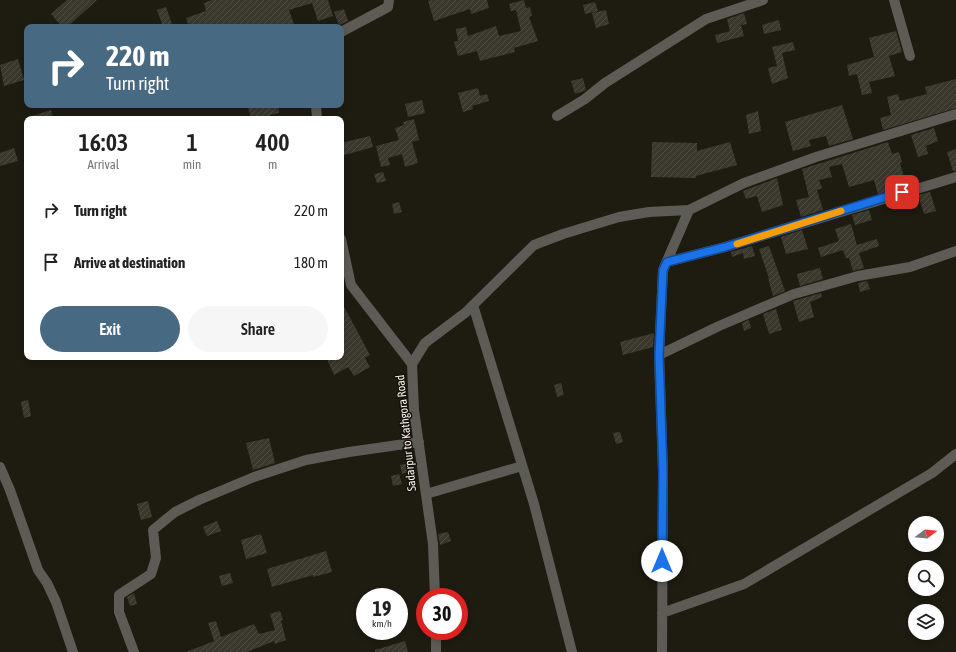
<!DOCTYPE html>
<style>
:root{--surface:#fff;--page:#f6f6f6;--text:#222;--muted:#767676;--accent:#476981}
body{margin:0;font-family:"Asap Condensed",sans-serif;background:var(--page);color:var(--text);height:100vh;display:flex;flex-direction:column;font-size:15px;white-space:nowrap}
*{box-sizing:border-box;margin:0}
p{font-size:13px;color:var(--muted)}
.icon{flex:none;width:22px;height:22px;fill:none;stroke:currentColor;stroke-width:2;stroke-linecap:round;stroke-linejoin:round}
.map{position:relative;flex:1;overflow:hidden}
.sheet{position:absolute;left:24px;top:116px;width:320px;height:244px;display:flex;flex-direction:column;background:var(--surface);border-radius:8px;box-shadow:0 2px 6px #0003}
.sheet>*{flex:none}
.top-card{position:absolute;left:24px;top:24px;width:320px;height:84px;border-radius:8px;box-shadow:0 2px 6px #0003;background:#476981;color:#fff;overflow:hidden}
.needle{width:26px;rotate:74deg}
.controls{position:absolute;left:908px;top:516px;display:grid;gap:8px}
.controls a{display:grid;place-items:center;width:36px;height:36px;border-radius:50%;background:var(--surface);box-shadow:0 2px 6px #0003;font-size:20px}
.speed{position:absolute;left:356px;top:588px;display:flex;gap:8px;font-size:20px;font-weight:700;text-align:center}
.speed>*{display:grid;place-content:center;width:52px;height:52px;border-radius:50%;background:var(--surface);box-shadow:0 2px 6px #0003;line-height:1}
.speed small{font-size:10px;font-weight:400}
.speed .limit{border:6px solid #d22;background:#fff;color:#111}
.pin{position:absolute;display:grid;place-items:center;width:34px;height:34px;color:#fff;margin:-17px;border-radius:8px;box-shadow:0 2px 6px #0006}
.me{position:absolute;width:44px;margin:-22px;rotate:0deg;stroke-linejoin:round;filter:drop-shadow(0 0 3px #0008)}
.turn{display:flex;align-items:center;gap:14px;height:84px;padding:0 16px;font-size:18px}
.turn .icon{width:52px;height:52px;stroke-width:2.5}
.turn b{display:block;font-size:28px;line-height:34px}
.eta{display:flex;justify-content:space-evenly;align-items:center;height:68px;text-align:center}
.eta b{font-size:24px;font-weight:600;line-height:28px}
.cta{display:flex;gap:8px;margin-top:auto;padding:8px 16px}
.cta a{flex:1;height:46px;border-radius:24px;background:var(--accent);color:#fff;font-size:16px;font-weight:600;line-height:46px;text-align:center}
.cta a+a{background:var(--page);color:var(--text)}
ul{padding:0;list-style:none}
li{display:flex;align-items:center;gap:12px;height:52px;padding:0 16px}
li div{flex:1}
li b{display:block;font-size:15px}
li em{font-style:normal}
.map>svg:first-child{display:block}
</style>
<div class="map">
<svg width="956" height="652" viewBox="0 0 956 652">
<defs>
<pattern id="building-hatch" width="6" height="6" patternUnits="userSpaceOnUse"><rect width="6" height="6" fill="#3a372c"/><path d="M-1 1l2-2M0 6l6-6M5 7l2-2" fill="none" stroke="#4e4b41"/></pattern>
</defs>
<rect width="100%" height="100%" fill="#1e1b11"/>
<!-- building -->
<path fill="url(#building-hatch)" d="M 67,0 L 97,0 L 67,27 L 62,27 L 51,14 Z
M 212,0 L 328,0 L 333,16 L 318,21 L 312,3 L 289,10 L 295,27 L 189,27 L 186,18 L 206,11 L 204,3 Z
M 432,0 L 487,0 L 489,8 L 471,14 L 470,9 L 434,21 L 428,1 Z
M 524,0 L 526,8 L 530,7 L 532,16 L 529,17 L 538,41 L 514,48 L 515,52 L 480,61 L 477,51 L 458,56 L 454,42 L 458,41 L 456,29 L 466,27 L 468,36 L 496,26 L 499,36 L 521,31 L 516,10 L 511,11 L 509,4 Z
M 595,2 L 598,11 L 585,14 L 583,5 Z
M 166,7 L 173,27 L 163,27 L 157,10 Z
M 344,9 L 348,21 L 339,25 L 334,12 Z
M 606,10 L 609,24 L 596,28 L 592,13 Z
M 744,13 L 747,24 L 741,25 L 744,36 L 717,43 L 715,35 L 730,31 L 727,19 Z
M 779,20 L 781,30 L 764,34 L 762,25 Z
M 896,31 L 902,52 L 889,56 L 895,76 L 869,82 L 872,93 L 862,95 L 857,74 L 849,76 L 847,65 L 874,57 L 869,38 Z
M 793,42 L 795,50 L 782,53 L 788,78 L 772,84 L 768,68 L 777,66 L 772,47 Z
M 18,59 L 24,80 L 4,86 L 0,65 Z
M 583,78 L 586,90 L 575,94 L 571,81 Z
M 956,79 L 956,108 L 883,130 L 880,118 L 891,115 L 887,97 L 898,94 L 900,101 L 927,94 L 925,87 Z
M 478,88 L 480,96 L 487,94 L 489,101 L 472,106 L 473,109 L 463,112 L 458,93 Z
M 422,100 L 425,113 L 408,117 L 405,104 Z
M 255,105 L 278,105 L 279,113 L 270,115 L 272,119 L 251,119 L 248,107 Z
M 842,105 L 853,139 L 829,146 L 826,136 L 809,140 L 811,146 L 793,151 L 785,122 Z
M 51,110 L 53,119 L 29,119 L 29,117 Z
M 758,111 L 761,131 L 749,134 L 746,115 Z
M 414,119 L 419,140 L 412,142 L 418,163 L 405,167 L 402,154 L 388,158 L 390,165 L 381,167 L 376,146 L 399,140 L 395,128 L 404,125 L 403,122 Z
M 934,128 L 938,141 L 926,146 L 928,154 L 918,157 L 911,135 Z
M 370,136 L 373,147 L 341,156 L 341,143 Z
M 652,142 L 697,143 L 697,151 L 730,142 L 737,165 L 696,176 L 696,178 L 651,177 Z
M 888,142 L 892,154 L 899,152 L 902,162 L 900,163 L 905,181 L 888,186 L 889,190 L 878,194 L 874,180 L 849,187 L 842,164 L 829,167 L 832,177 L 819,180 L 822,188 L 817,190 L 823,210 L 801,217 L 796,200 L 809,197 L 802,169 Z
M 14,148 L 18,161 L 0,166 L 0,153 Z
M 956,149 L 956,171 L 953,171 L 947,152 Z
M 383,172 L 386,181 L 377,183 L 374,174 Z
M 777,178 L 783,205 L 762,212 L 757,196 L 746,199 L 743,191 Z
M 930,192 L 936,211 L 924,214 L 918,195 Z
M 399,202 L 402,212 L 394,214 L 392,204 Z
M 869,210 L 872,220 L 855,225 L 852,215 Z
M 851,224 L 857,245 L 877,239 L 879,246 L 859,253 L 864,268 L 853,271 L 849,258 L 846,258 L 843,250 L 821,257 L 818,248 L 839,241 L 835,229 Z
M 802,230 L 808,249 L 786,254 L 781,237 Z
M 752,246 L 755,256 L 744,259 L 743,253 L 732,257 L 731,252 Z
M 769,246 L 785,291 L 773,296 L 768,278 L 769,278 L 759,249 Z
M 820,268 L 823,279 L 800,286 L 797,274 Z
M 867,281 L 870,289 L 860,292 L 858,283 Z
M 821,293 L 822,297 L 810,302 L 814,317 L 799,322 L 793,301 Z
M 341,301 L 370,355 L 365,358 L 370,367 L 354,376 L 348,367 L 334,375 L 326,357 L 341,357 Z
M 776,309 L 782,330 L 769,334 L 763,314 Z
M 749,320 L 751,328 L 744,331 L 742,323 Z
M 654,333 L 653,347 L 623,355 L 620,342 Z
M 561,383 L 564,395 L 557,397 L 554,385 Z
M 28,400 L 31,416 L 24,418 L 21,402 Z
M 620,432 L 623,442 L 616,444 L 613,433 Z
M 269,438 L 275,463 L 253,470 L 246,443 Z
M 408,463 L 411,471 L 402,474 L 400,465 Z
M 399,474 L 402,484 L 393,486 L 391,476 Z
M 148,501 L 152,517 L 141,520 L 137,504 Z
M 217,521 L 221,531 L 207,536 L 203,527 Z
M 448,532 L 451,541 L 440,545 L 438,534 Z
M 261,534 L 267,553 L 246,559 L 241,540 Z
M 326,551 L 332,572 L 313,577 L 313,575 L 272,587 L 267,569 Z
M 230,573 L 233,583 L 222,586 L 219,576 Z
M 134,593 L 137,604 L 130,606 L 127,597 Z
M 280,611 L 283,620 L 281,621 L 286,640 L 275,644 L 274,641 L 247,652 L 186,652 L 214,641 L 208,623 L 216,621 L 221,637 L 254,624 L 259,634 L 275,630 L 270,614 Z
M 405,641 L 408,652 L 375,652 L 375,650 Z"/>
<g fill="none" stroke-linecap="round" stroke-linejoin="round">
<!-- minor -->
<path stroke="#5d5b56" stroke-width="10" d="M 894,0 L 910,56
M 341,32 L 388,7 L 389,0
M 316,105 L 317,119
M 557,116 L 585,99 L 605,83 L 706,19 L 763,0
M 341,239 L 351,285 L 412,364 L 414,410 L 433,544 L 435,597
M 667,262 L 725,247 L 956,177
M 473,305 L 534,504 L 572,652
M 659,355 L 719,326 L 794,294 L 858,276 L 910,267 L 956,251
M 412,364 L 425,343 L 465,313 L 534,245 L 563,234 L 619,217 L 649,212 L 689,210 L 744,183 L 816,157 L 956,114
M 0,467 L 10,490 L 38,570 L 47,583 L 56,602 L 73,652
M 426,494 L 522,466
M 662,613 L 744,584 L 932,473 L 956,454
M 436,631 L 436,652
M 134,652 L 119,612 L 119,595 L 151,574 L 156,558 L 153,530 L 175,512 L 199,500 L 254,477 L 306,460 L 349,452 L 419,442
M 662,652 L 663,471 L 659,355 L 663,270 L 689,210"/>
</g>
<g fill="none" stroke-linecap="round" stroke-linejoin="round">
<!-- route casing -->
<g stroke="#114b97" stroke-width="10">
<path id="route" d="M 662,561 L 663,471 L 659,355 L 663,270 L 667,262 L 725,247 L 902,192"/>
</g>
<!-- route -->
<use href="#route" stroke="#1a73e8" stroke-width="7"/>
<!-- slow -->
<path stroke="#f59e0b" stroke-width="7" d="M 737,244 L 841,211"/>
</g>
<g text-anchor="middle" stroke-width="3" stroke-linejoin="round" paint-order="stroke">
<!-- street labels -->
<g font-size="12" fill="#f7f4ee" stroke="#151209">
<text transform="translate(406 433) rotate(-96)" y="4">Sadarpur to Kathgora Road</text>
</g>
</g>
</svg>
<div class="controls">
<a><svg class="needle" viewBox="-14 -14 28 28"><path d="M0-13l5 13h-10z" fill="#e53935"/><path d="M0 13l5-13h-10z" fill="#767676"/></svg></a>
<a><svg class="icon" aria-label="search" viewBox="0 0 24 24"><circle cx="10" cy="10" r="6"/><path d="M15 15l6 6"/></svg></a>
<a><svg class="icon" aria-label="layers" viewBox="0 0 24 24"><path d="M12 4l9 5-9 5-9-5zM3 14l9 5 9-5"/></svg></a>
</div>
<div class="speed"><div>19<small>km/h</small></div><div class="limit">30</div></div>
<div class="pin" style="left:902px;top:192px;background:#d93025"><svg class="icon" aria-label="arrive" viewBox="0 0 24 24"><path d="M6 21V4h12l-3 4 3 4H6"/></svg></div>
<svg class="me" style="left:662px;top:561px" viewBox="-20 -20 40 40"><circle r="19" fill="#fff"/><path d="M0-13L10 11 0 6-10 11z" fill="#1a73e8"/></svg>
<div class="top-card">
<div class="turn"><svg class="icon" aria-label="right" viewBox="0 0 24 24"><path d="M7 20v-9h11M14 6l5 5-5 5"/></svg><div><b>220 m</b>Turn right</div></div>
</div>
<section class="sheet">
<div class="eta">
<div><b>16:03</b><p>Arrival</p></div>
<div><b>1</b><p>min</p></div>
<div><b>400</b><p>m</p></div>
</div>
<ul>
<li><svg class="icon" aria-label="right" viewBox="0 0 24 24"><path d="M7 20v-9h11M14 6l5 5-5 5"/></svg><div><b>Turn right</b></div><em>220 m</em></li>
<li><svg class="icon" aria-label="arrive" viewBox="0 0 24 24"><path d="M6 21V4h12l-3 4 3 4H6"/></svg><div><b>Arrive at destination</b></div><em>180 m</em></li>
</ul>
<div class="cta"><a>Exit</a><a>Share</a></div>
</section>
</div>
